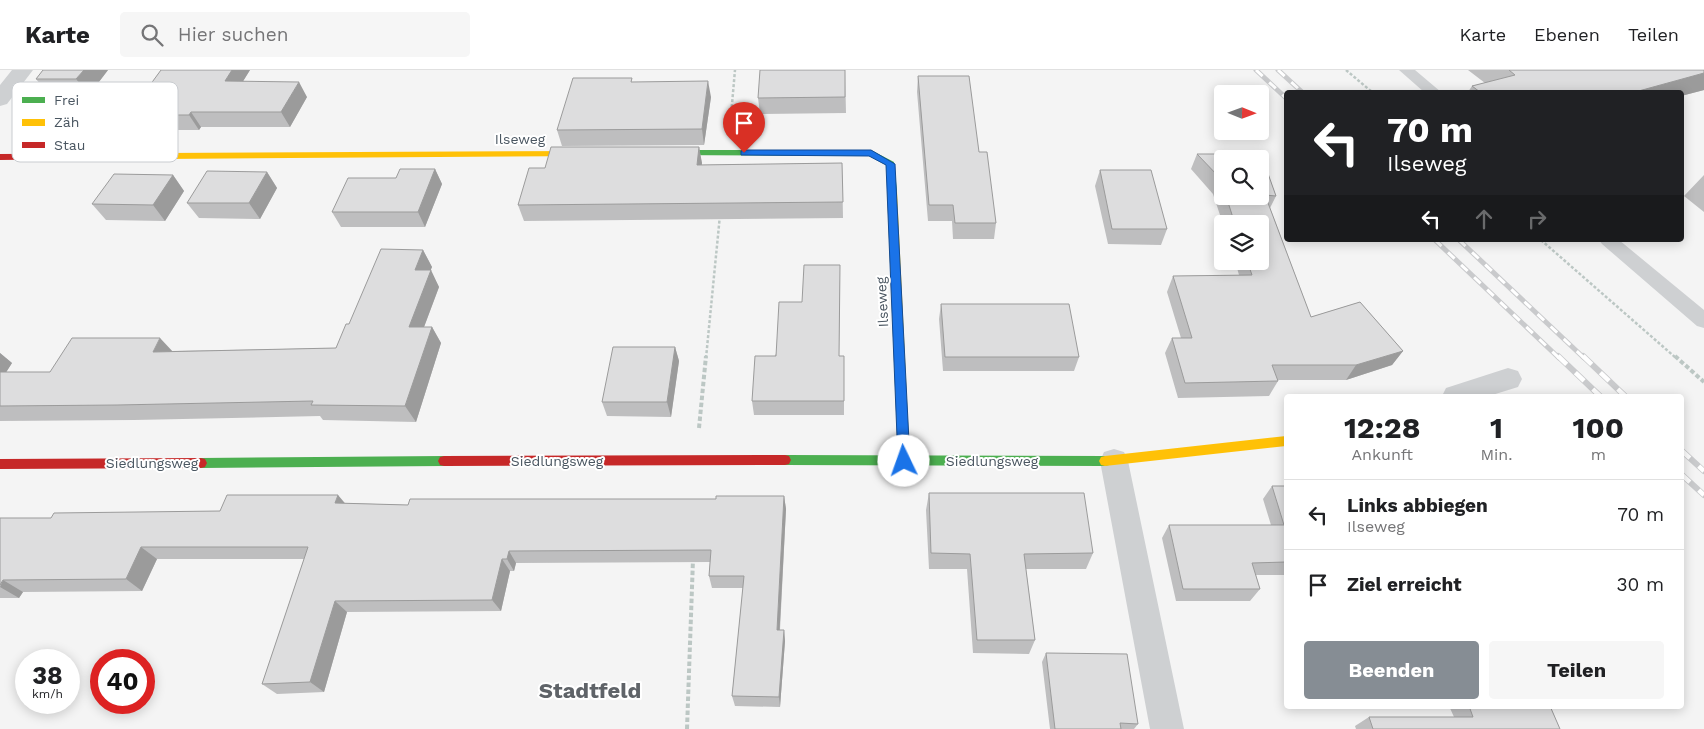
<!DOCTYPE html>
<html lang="de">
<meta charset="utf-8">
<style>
:root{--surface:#fff;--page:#f6f6f6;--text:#202124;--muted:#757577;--line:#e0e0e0;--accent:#868d94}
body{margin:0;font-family:"Work Sans",sans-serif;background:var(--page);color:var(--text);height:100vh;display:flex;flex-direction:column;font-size:19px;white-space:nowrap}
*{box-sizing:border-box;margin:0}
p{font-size:16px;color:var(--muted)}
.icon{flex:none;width:28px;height:28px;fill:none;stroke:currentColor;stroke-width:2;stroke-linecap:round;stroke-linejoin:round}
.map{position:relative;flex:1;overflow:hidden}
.sheet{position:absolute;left:1284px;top:324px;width:400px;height:315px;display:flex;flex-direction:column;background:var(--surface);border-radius:5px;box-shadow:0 2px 12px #0003}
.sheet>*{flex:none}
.guide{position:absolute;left:1284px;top:20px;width:400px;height:152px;border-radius:5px;box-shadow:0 2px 12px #0003;background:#202124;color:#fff;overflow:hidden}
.needle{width:32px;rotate:91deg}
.fabs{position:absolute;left:1214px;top:15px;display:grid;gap:10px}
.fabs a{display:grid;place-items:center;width:55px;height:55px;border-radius:5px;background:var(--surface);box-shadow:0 2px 12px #0003;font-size:25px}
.speed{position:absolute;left:15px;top:579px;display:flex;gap:10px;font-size:25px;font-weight:700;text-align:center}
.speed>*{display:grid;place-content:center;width:65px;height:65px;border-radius:50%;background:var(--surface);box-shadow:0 2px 12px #0003;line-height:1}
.speed small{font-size:12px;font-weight:400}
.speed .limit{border:8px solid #d22;background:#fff;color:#111}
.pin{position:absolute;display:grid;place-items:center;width:42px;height:42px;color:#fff;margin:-51px -21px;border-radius:50% 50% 50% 0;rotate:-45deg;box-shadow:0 0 5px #0007}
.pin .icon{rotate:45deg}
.me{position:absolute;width:55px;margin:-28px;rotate:357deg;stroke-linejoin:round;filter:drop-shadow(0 0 4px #0008)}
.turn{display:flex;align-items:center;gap:18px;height:105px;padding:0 20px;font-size:22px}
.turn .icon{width:65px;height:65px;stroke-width:2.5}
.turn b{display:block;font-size:35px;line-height:42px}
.lanes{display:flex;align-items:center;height:48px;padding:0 20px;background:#0003;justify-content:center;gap:25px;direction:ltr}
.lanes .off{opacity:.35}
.eta{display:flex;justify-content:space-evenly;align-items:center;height:85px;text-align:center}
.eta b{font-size:30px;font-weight:700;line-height:35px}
.cta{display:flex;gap:10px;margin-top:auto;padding:10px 20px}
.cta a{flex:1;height:58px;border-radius:5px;background:var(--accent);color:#fff;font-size:20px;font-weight:700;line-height:58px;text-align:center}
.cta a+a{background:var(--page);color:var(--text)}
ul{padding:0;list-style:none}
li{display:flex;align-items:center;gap:15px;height:70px;padding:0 20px;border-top:1px solid var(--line)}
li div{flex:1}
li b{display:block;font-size:19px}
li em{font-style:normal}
header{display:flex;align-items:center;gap:30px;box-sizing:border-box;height:70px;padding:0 25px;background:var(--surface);border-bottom:1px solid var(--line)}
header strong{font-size:24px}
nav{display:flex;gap:28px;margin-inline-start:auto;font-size:18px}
.search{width:350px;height:45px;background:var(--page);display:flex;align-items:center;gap:12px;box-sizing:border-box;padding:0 18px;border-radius:5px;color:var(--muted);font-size:19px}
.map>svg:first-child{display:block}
</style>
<header>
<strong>Karte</strong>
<div class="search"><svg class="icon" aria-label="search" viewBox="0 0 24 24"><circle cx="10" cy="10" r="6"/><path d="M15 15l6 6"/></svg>Hier suchen</div>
<nav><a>Karte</a><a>Ebenen</a><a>Teilen</a></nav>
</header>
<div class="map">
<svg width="1704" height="659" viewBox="0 0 1704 659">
<rect width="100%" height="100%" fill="#f4f4f4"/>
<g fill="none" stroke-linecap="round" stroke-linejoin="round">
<!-- path-far1 -->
<path stroke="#bcc7c4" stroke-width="2.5" stroke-dasharray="3 2" stroke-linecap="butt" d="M 1346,0 L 1372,22
M 730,57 L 735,0
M 1541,170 L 1676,288
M 706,288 L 720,145"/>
<!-- path -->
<path stroke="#bcc7c4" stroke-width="4" stroke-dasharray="4.5 2.5" stroke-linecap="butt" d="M 1675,286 L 1704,312
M 699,358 L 706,286
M 687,659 L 693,489"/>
<!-- lane -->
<path fill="#ced0d2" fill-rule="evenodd" d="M 1399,0 L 1415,0 L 1441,22 L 1424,22 Z
M 1599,170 L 1619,170 L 1704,240 L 1704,258 L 1697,256 L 1602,174 Z"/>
<!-- street -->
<path fill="#ced0d2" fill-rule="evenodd" d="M 12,0 L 33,0 L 7,34 L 0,36 L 0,15 Z
M 1508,298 L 1518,301 L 1522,309 L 1518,317 L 1489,326 L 1442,326 L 1446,318 Z
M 1114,379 L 1124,382 L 1128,391 L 1184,659 L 1150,659 L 1100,391 L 1104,382 Z"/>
<!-- fast -->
<path fill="#4caf50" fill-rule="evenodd" d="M 662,80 L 871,80 L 894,92 L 897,121 L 895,123 L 889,123 L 886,95 L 869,86 L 659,85 L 659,81 Z
M 785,385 L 1105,386 L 1109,387 L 1111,391 L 1109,395 L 1105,396 L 785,395 L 781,394 L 779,390 L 781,386 Z
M 444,386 L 448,387 L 450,391 L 448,395 L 444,396 L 201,398 L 197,397 L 195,393 L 197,389 L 201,388 Z"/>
<!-- slow -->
<path fill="#ffc107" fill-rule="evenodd" d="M 587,81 L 592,84 L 590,86 L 163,89 L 158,86 L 163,83 Z
M 892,118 L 897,121 L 910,391 L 908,395 L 904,396 L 900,395 L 898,391 L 887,121 Z
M 1286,366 L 1286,376 L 1105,396 L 1101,395 L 1099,391 L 1101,387 L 1105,386 Z"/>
<!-- jam -->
<path fill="#c62828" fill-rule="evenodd" d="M 163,83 L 166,84 L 166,88 L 0,90 L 0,84 Z
M 785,385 L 789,386 L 791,390 L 789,394 L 785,395 L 444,396 L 440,395 L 438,391 L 440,387 L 444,386 Z
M 201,388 L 205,389 L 207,393 L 205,397 L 201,398 L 0,399 L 0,389 Z"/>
<!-- rail-far1 casing -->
<g stroke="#c9cacc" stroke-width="5">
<path id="rail-far1" d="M 1256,0 L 1286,28
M 1278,0 L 1302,22
M 1435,170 L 1559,288
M 1459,170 L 1584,288"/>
</g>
<!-- rail casing -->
<g stroke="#c9cacc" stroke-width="6">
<path id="rail" d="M 1558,286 L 1600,326
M 1583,286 L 1625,326
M 1681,380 L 1704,401
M 1681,404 L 1704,425"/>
</g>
<!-- rail-far1 -->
<use href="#rail-far1" stroke="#fff" stroke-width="3" stroke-dasharray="9" stroke-linecap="butt"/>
<!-- rail -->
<use href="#rail" stroke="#fff" stroke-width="4.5" stroke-dasharray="12" stroke-linecap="butt"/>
</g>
<!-- wall -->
<path fill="#bebebf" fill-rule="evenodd" d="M 43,0 L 108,0 L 89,25 L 49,25 L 36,9 Z
M 161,0 L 250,0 L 243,11 L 307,27 L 290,57 L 201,57 L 199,60 L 140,60 L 128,45 Z
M 845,0 L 846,43 L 760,44 L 758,28 Z
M 1468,0 L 1704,0 L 1704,20 L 1681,26 L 1681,22 L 1468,22 L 1472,16 L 1485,13 Z
M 918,6 L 979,82 L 996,153 L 994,169 L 953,169 L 952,151 L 928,151 L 917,22 Z
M 632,12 L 711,27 L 704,75 L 562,76 L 557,60 Z
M 699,77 L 702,95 L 842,93 L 843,148 L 524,151 L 518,135 L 545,98 Z
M 1197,84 L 1261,84 L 1276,126 L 1270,138 L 1311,247 L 1360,232 L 1403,281 L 1392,295 L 1346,310 L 1277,310 L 1278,311 L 1269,326 L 1178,328 L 1165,283 L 1172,268 L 1181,268 L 1167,222 L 1173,206 L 1239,205 L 1235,191 L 1260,191 L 1260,154 L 1223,154 L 1213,124 L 1191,99 ZM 1222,89 L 1260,89 L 1260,126 L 1222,126 Z
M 435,99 L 442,114 L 425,157 L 341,157 L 332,142 L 396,108 Z
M 1100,100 L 1167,159 L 1161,175 L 1108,174 L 1095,116 Z
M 267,102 L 277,118 L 260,149 L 199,148 L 187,133 Z
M 173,105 L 184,121 L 165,151 L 106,150 L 92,134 Z
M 1704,105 L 1704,142 L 1684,126 Z
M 423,180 L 432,197 L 430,200 L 439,217 L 424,257 L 432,257 L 441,273 L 416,352 L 323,350 L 320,346 L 134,350 L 0,351 L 0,283 L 12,293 L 6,302 L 50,302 L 172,281 L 336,278 L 349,254 Z
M 840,210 L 839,286 L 844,286 L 844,345 L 754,345 L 752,331 L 802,232 Z
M 941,234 L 1079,287 L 1074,301 L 943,301 L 939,249 Z
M 675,277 L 679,291 L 671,347 L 607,346 L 602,332 Z
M 1272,416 L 1286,416 L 1286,505 L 1256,505 L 1260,519 L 1250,531 L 1176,531 L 1162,468 L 1169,455 L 1271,455 L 1263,429 Z
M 929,423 L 1093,483 L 1086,499 L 1026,499 L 1035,570 L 1029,584 L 973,583 L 967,499 L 929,499 L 926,440 Z
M 784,426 L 786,439 L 780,560 L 784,560 L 785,571 L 780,637 L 735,636 L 732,626 L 743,518 L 712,518 L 709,506 L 710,492 L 516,493 L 514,501 L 510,501 L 501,541 L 347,542 L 324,622 L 277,624 L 262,614 L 304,489 L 157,489 L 142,521 L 23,522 L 19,528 L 0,528 L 0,448 L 51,448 L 220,441 L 345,433 L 408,435 L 716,429 Z
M 1046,583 L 1138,654 L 1134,659 L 1050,659 L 1042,592 Z
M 1449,636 L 1550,636 L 1560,659 L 1356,659 L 1355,656 L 1369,647 L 1454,647 Z"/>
<!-- shaded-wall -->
<path fill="#9b9b9b" d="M 84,0 L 108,0 L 89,25 L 76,9 Z
M 232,0 L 250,0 L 234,26 L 225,11 Z
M 1704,3 L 1704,20 L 1681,26 L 1681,22 L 1635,22 Z
M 708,11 L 711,27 L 704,75 L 702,59 Z
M 299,12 L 307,27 L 290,57 L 281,42 Z
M 191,42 L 201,57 L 199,60 L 189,45 Z
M 699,77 L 702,93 L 699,110 L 697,95 Z
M 435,99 L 442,114 L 425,157 L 418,142 Z
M 267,102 L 277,118 L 260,149 L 249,133 Z
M 173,105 L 184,121 L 165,151 L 153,135 Z
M 423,180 L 432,197 L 424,217 L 415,200 Z
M 431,200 L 439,217 L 418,273 L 409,257 Z
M 432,257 L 441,273 L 416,352 L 405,336 Z
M 160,268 L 175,284 L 153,282 Z
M 675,277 L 679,291 L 671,347 L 667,332 Z
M 1403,281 L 1392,295 L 1346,310 L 1356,295 Z
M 0,283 L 12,293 L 0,312 Z
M 338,425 L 349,438 L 335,433 Z
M 784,426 L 786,439 L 779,571 L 777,560 Z
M 141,477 L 157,489 L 142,521 L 126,509 Z
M 509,481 L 516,493 L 514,501 L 507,489 Z
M 502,489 L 510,501 L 501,541 L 492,530 Z
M 3,510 L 23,522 L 19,528 L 0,517 Z
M 335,531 L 347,542 L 324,622 L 310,612 Z
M 784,560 L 785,571 L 780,637 L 779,627 Z"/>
<!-- building -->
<path fill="#ddddde" stroke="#9b9b9b" d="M 43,0 L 84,0 L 76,9 L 36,9 Z
M 161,0 L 232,0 L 225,11 L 299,12 L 281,42 L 191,42 L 189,45 L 128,45 Z
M 760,0 L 845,0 L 845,27 L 758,28 Z
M 1509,0 L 1704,0 L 1704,3 L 1635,22 L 1480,22 L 1472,16 L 1515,5 Z
M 918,6 L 969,6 L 979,82 L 987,82 L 996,153 L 955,153 L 953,135 L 929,135 Z
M 573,8 L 632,8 L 631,12 L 708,11 L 702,59 L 557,60 Z
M 551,77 L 699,77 L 697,95 L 842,93 L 843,132 L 518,135 L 529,98 L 545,98 Z
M 1197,84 L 1261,84 L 1276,126 L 1265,125 L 1311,247 L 1360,232 L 1403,281 L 1356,295 L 1272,295 L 1278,311 L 1185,313 L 1172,268 L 1192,268 L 1173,206 L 1252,205 L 1247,191 L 1260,191 L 1260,154 L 1235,154 L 1226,126 L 1260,126 L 1260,89 L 1222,89 L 1222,117 L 1220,108 Z
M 400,99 L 435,99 L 418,142 L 332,142 L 348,108 L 396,108 Z
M 1100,100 L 1151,100 L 1167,159 L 1112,159 Z
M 207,101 L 267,102 L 249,133 L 187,133 Z
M 114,104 L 173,105 L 153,135 L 92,134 Z
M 381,179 L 423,180 L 415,200 L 431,200 L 409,257 L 432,257 L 405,336 L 311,335 L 313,331 L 117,335 L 0,336 L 0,302 L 50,302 L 72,268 L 160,268 L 153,282 L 336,278 L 346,254 L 349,254 Z
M 804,195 L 840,195 L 839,286 L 844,286 L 844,331 L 752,331 L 755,286 L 776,286 L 779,232 L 802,232 Z
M 941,234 L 1069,234 L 1079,287 L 945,287 Z
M 613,277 L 675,277 L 667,332 L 602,332 Z
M 1272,416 L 1286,416 L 1286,492 L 1252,493 L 1260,519 L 1183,519 L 1169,455 L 1284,455 Z
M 929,423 L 1084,423 L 1093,483 L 1024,484 L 1035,570 L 977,570 L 970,484 L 931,483 Z
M 227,425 L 338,425 L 335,433 L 408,435 L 410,429 L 716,429 L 716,426 L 784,426 L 777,560 L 784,560 L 779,627 L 732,626 L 744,506 L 709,506 L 711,480 L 509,481 L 507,489 L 502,489 L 492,530 L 335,531 L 310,612 L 262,614 L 308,477 L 141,477 L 126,509 L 3,510 L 0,515 L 0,448 L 51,448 L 54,443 L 220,441 Z
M 1046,583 L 1127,584 L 1138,654 L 1120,653 L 1121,659 L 1055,659 Z
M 1469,636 L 1550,636 L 1560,659 L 1373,659 L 1369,647 L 1473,647 Z"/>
<!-- route -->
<path fill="#1a73e8" stroke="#114b97" d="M 744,80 L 871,80 L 895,94 L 910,391 L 908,395 L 900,395 L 898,391 L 886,95 L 869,86 L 741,85 L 741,81 Z"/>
<g text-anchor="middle" stroke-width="4" stroke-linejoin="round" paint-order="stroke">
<!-- street labels -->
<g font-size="14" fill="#4a5661" stroke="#fff">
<text x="520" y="74">Ilseweg</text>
<text transform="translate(882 232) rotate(-93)" y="5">Ilseweg</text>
<text x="557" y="396">Siedlungsweg</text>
<text x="992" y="396">Siedlungsweg</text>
<text x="152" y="398">Siedlungsweg</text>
</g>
<!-- near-district labels -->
<g font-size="22" font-weight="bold" fill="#5f6368" stroke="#fff">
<text x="590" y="628">Stadtfeld</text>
</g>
</g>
<!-- legend -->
<rect x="12" y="12" width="166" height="80" rx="8" fill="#fff" stroke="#c9ccd0" stroke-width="1"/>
<rect x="22" y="27" width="23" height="6" fill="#4caf50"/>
<rect x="22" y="49" width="23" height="7" fill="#ffc107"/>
<rect x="22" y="72" width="23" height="6" fill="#c62828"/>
<g font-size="14" fill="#4a5661">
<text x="54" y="35">Frei</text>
<text x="54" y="57">Zäh</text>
<text x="54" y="80">Stau</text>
</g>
</svg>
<div class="fabs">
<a><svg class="needle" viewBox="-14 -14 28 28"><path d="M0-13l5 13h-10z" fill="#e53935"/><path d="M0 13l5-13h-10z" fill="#757577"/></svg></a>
<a><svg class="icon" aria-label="search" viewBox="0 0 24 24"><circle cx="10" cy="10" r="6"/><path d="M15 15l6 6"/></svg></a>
<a><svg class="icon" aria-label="layers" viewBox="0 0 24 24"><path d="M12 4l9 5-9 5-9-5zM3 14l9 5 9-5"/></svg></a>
</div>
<div class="speed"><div>38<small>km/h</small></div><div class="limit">40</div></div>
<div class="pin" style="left:744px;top:83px;background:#d93025"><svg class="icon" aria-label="arrive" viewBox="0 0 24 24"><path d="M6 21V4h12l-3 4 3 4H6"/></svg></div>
<svg class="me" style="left:904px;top:391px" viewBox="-20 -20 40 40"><circle r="19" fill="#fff"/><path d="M0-13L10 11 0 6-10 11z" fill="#1a73e8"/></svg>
<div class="guide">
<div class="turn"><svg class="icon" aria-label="left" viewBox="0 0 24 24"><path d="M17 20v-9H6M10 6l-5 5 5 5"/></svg><div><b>70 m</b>Ilseweg</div></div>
<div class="lanes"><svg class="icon" aria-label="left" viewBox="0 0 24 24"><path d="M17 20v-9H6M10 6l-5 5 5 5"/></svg><svg class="icon off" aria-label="ahead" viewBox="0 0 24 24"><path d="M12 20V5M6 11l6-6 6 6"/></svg><svg class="icon off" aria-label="right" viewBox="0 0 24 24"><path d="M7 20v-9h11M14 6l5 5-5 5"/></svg></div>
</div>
<section class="sheet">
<div class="eta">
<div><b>12:28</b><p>Ankunft</p></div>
<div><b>1</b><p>Min.</p></div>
<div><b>100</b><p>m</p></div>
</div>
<ul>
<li><svg class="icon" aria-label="left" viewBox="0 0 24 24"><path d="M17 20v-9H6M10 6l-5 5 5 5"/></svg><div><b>Links abbiegen</b><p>Ilseweg</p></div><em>70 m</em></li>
<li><svg class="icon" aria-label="arrive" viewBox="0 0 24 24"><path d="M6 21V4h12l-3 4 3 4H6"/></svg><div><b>Ziel erreicht</b></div><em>30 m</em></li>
</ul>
<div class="cta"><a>Beenden</a><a>Teilen</a></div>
</section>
</div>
